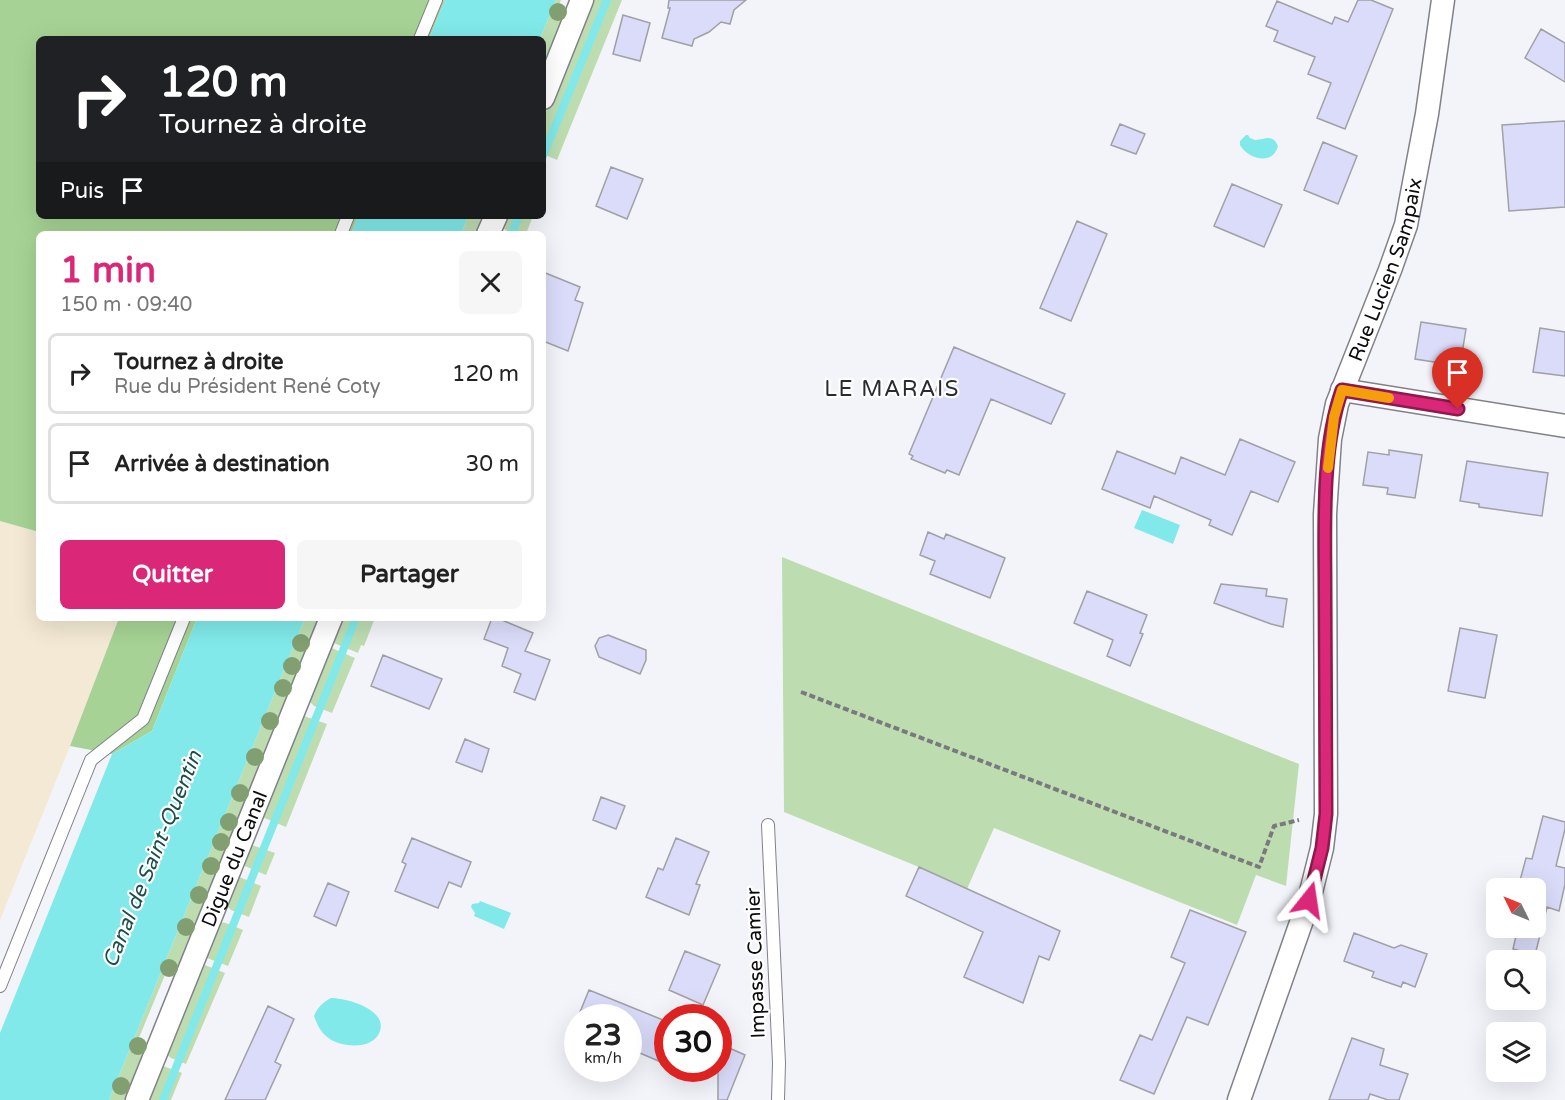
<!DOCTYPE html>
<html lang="fr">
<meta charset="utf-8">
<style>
:root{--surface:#fff;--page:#f6f6f6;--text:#222;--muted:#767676;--line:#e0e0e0;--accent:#db2777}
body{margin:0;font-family:"Varela Round",sans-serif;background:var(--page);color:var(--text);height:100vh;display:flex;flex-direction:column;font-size:22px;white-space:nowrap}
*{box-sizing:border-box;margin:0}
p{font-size:20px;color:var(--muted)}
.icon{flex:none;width:33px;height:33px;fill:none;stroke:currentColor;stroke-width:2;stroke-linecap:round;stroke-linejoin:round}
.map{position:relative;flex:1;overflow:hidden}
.panel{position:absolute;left:36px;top:231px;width:510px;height:390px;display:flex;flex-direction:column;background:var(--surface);border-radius:9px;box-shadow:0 6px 24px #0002}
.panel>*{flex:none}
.hud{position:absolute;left:36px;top:36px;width:510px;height:183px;border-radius:9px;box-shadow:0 6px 24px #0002;background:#202124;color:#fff;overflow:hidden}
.needle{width:39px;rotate:313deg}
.buttons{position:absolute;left:1486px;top:878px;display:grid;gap:12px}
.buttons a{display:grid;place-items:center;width:60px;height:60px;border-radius:9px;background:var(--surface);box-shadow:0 6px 24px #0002;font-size:30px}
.speed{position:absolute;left:564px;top:1004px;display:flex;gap:12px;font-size:30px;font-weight:700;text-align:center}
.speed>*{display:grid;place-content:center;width:78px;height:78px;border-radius:50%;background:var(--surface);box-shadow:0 6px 24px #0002;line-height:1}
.speed small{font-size:15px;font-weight:400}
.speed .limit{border:9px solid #d22;background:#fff;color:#111}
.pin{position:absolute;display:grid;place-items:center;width:51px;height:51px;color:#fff;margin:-62px -26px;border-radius:50% 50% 50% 0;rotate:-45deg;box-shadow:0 0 6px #0007}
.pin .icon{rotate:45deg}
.me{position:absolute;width:66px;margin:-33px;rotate:15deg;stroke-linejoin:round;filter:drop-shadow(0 0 4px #0008)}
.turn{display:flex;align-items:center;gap:21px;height:126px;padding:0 24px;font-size:27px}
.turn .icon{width:78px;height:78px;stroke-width:2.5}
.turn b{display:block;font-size:42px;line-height:51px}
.then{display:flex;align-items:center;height:57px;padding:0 24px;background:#0003;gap:12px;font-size:22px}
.round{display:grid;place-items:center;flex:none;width:63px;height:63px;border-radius:9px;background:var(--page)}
.overview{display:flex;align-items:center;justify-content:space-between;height:102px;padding:0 24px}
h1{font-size:36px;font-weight:700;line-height:45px;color:var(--accent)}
.action{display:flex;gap:12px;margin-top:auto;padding:12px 24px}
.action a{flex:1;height:69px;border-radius:9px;background:var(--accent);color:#fff;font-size:24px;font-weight:700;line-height:69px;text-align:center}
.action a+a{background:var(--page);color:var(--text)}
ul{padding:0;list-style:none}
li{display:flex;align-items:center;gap:18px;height:81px;margin:0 12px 9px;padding:0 12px;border:3px solid var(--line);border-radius:9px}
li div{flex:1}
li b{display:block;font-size:22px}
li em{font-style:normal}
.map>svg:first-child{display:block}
</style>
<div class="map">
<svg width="1565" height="1100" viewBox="0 0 1565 1100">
<rect width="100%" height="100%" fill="#f3f4fa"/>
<!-- industrial -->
<path fill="#f3e9d4" d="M 0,521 L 39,532 L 39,618 L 119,618 L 70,746 L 0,920 Z"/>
<!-- green -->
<path fill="#bdddb1" d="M 556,0 L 561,0 L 559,5 L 564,16 L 543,69 L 543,39 L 540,39 Z
M 591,0 L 622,0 L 557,160 L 543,154 L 543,119 Z
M 468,216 L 483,216 L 476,234 L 461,234 Z
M 503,216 L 533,216 L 526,234 C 516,234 507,234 501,225 Z
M 782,557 L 1299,764 L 1286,886 L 1256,875 L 1237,925 L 994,828 L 967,889 L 919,867 L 784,812 Z
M 305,618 L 320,618 L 178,967 L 165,975 L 136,1045 L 142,1055 L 124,1100 L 109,1100 Z
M 338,618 L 375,618 L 364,646 L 361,645 L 358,653 L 329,641 Z
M 327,646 L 355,658 L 332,713 L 314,706 L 307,699 Z
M 304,716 L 327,724 L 286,827 L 262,817 L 301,717 Z
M 252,845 L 275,853 L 266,875 L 240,864 Z
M 235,875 L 261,886 L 249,917 L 231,910 L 225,904 Z
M 218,922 L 226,923 L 243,930 L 228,966 L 202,956 Z
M 200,963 L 225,973 L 186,1064 L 171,1058 L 165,1053 Z
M 163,1066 L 182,1073 L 171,1100 L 144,1100 Z"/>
<!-- forest -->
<path fill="#a6d395" d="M 0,0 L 445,0 L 429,39 L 39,39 L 39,216 L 358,216 L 351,234 L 39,234 L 39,532 L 0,521 Z
M 119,618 L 197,618 L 152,731 L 112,754 L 70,746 Z"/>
<!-- water -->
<path fill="#81e9e9" d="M 445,0 L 556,0 L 540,39 L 429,39 Z
M 1246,135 L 1248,135 L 1250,138 L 1255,140 C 1265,140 1272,133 1278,146 C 1273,166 1248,159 1240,145 L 1240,141 Z
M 358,216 L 468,216 L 461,234 L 351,234 Z
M 1142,510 L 1180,525 L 1173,544 L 1134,528 Z
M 197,618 L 305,618 L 109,1100 L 0,1100 L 0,1033 L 112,754 L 152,731 Z
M 480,901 L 511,913 L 504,929 L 474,916 L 475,913 L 471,907 L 472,904 L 479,903 Z
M 331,998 C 346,998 387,1009 380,1031 C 374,1051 338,1048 326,1036 C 320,1031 317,1024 314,1016 C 318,1007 322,1003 331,998 Z"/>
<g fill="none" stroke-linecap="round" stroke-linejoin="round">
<!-- stream -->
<path stroke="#81e9e9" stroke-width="8" d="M 543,156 L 607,0
M 511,234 L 519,216
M 163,1100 L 356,618"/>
</g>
<!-- building -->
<path fill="#dadcf9" stroke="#a0a0a6" stroke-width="1.5" d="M 669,0 L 746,0 L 734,10 L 730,24 L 721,22 L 709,32 L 694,39 L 692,46 L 662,38 L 670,8 L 668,8 Z
M 1358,0 L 1371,0 L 1393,9 L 1345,129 L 1317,118 L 1331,83 L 1308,74 L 1315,57 L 1274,41 L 1278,31 L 1266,26 L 1277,1 L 1332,24 L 1335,17 L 1348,22 Z
M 623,15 L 650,23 L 640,61 L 613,54 Z
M 1541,29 L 1565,43 L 1565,82 L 1525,58 Z
M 1565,121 L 1565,207 L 1509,211 L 1502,125 Z
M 1120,124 L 1145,134 L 1136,154 L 1111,145 Z
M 1323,142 L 1357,156 L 1338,204 L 1304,190 Z
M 611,167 L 643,179 L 627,219 L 596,206 Z
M 1232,184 L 1282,205 L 1264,247 L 1214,226 Z
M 1077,221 L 1107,234 L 1071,321 L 1040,308 Z
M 543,272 L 580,287 L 575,300 L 583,303 L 568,351 L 543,341 Z
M 1421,322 L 1466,329 L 1460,366 L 1415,359 Z
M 1540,328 L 1565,332 L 1565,376 L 1533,372 Z
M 954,347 L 1065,394 L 1051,424 L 991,399 L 959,475 L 947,470 L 945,473 L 911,459 L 913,456 L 909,454 Z
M 1240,439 L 1295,462 L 1278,502 L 1251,491 L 1232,535 L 1209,525 L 1211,520 L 1154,496 L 1150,508 L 1102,489 L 1117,451 L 1175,474 L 1181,457 L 1225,475 Z
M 1389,450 L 1422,455 L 1415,498 L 1387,494 L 1388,488 L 1363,485 L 1368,452 L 1389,455 Z
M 1467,461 L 1548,473 L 1542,516 L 1479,507 L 1479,504 L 1460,501 Z
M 928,532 L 944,539 L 946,534 L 1005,558 L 990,598 L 930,574 L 935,561 L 920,555 Z
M 1221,584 L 1267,589 L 1266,596 L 1287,599 L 1283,627 L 1271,624 L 1214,603 Z
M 1087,591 L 1147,615 L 1140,633 L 1143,634 L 1130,666 L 1107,656 L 1113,640 L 1074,623 Z
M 492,618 L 497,618 L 533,633 L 525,651 L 550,660 L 535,700 L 514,692 L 521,674 L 502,666 L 508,648 L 484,639 Z
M 1460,628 L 1497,635 L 1485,698 L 1448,691 Z
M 608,635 L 646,650 L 646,660 L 640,674 L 599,657 L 595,646 L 599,638 Z
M 383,655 L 442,679 L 429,709 L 371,686 Z
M 465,739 L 489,749 L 482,772 L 456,762 Z
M 601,797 L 625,806 L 616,829 L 593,820 Z
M 1543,816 L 1565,822 L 1565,829 L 1556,866 L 1565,868 L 1565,884 L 1559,911 L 1547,907 L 1535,955 L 1513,949 L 1516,936 L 1507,933 L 1508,927 L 1536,927 L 1536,888 L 1518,888 L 1526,858 L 1532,859 Z
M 412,838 L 471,862 L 461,887 L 449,882 L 438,908 L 395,891 L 406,864 L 402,862 Z
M 676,838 L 709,852 L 696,884 L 700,885 L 689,915 L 646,897 L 658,868 L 663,870 Z
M 919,867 L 1060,931 L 1049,960 L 1039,956 L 1023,1003 L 964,977 L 983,932 L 906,896 Z
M 328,883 L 349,892 L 336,926 L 314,916 Z
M 1190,910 L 1246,932 L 1208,1025 L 1187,1017 L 1154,1094 L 1120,1080 L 1140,1035 L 1152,1040 L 1185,963 L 1171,957 Z
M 1354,933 L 1394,948 L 1401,945 L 1427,954 L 1415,987 L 1403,982 L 1401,987 L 1372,977 L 1374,972 L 1344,961 Z
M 685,951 L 720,965 L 703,1005 L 669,990 Z
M 589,990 L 668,1022 L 668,1065 L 628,1048 L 628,1017 L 578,1017 Z
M 268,1006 L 294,1019 L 275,1062 L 281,1065 L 265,1100 L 225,1100 Z
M 1352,1038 L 1384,1049 L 1380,1065 L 1408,1074 L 1399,1100 L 1388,1100 L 1370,1094 L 1368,1100 L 1329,1100 Z
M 718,1043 L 745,1055 L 727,1100 L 718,1100 Z"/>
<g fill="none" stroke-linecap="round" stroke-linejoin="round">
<!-- lane casing -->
<g stroke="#818288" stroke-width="14">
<path id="lane" d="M 420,39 L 436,0
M 341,234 L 348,216
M 768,825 L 779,1063 L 778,1100
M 0,986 L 91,760 L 143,719 L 184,618"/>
</g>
<!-- street casing -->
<g stroke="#818288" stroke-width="25">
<g id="street">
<path d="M 543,98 L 582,0"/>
<path d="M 488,234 L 496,216"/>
<path d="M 1342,390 L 1565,426"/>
<path id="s1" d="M 137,1100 L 331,618"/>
<path id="s2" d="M 1239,1100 L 1309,900 L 1322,848 L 1326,814 L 1325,514 L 1330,439 L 1337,404 L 1390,270 L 1406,225 L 1427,114 L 1443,0"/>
</g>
</g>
<!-- path -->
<path stroke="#797a7e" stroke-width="4" stroke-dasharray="6 3" stroke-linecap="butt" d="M 801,692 L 1259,867 L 1274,826 L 1299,820"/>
<!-- lane -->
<use href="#lane" stroke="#fff" stroke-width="12"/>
<!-- street -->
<use href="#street" stroke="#fff" stroke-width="22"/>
</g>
<!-- trees -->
<g fill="#819f70">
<circle cx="558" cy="12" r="9"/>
<circle cx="301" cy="643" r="9"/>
<circle cx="292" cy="666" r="9"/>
<circle cx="283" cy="688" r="9"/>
<circle cx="270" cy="721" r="9"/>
<circle cx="255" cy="757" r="9"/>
<circle cx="240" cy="793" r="9"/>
<circle cx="229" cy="822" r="9"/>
<circle cx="221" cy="842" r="9"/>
<circle cx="211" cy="866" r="9"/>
<circle cx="199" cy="895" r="9"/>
<circle cx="186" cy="927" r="9"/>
<circle cx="169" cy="968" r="9"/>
<circle cx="138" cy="1046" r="9"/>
<circle cx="121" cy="1086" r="9"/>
</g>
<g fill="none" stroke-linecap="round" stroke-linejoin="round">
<!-- route casing -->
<g stroke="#8e194d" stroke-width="15">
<path id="route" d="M 1309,900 L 1322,848 L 1326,814 C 1326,739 1326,664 1325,590 C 1325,528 1321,449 1342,390 L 1458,409"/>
</g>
<!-- route -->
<use href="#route" stroke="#db2777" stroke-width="10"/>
<!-- slow -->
<path stroke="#f59e0b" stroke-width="10" d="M 1328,468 L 1334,417 L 1342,390 L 1389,398"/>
</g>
<g text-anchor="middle" stroke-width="4.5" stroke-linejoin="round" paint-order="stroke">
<!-- street labels -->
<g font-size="20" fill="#0c0c0e" stroke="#fff">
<text dy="7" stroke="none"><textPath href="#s2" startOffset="854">Rue Lucien Sampaix</textPath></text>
<text dy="7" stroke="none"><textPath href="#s1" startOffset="260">Digue du Canal</textPath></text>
<text transform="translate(755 963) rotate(-92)" y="7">Impasse Camier</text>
</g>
<!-- water labels -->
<g font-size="21" font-style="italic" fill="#1c4c4c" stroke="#fff">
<text transform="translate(152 859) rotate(-68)" y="7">Canal de Saint-Quentin</text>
</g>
<!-- quarter labels -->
<g font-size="22" letter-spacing="1.5" fill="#2a2b30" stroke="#fff">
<text x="892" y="396">LE MARAIS</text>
</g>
</g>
</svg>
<div class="buttons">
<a><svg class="needle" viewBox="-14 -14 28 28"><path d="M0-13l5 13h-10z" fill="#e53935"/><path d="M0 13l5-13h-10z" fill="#767676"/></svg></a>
<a><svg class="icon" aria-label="search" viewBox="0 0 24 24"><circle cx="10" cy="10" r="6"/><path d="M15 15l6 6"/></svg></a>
<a><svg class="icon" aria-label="layers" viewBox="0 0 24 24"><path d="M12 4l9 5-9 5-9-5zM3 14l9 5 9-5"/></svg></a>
</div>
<div class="speed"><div>23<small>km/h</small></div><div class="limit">30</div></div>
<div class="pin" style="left:1458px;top:409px;background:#d93025"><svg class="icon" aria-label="arrive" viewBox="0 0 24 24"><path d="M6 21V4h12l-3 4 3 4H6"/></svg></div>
<svg class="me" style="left:1309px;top:900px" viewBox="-20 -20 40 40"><path d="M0-17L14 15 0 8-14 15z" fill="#db2777" stroke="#fff" stroke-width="4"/></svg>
<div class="hud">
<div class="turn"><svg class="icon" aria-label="right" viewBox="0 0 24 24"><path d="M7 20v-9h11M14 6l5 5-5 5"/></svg><div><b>120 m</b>Tournez à droite</div></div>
<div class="then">Puis<svg class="icon" aria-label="arrive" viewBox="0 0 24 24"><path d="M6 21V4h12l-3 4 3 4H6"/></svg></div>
</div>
<section class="panel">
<div class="overview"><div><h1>1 min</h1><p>150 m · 09:40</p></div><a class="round"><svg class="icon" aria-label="close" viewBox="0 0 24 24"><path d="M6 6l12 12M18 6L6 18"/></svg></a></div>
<ul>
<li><svg class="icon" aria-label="right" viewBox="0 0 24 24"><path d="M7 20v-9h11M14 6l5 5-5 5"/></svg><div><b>Tournez à droite</b><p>Rue du Président René Coty</p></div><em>120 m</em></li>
<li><svg class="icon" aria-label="arrive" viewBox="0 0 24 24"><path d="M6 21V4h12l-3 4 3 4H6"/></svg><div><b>Arrivée à destination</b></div><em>30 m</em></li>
</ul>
<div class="action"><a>Quitter</a><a>Partager</a></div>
</section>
</div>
